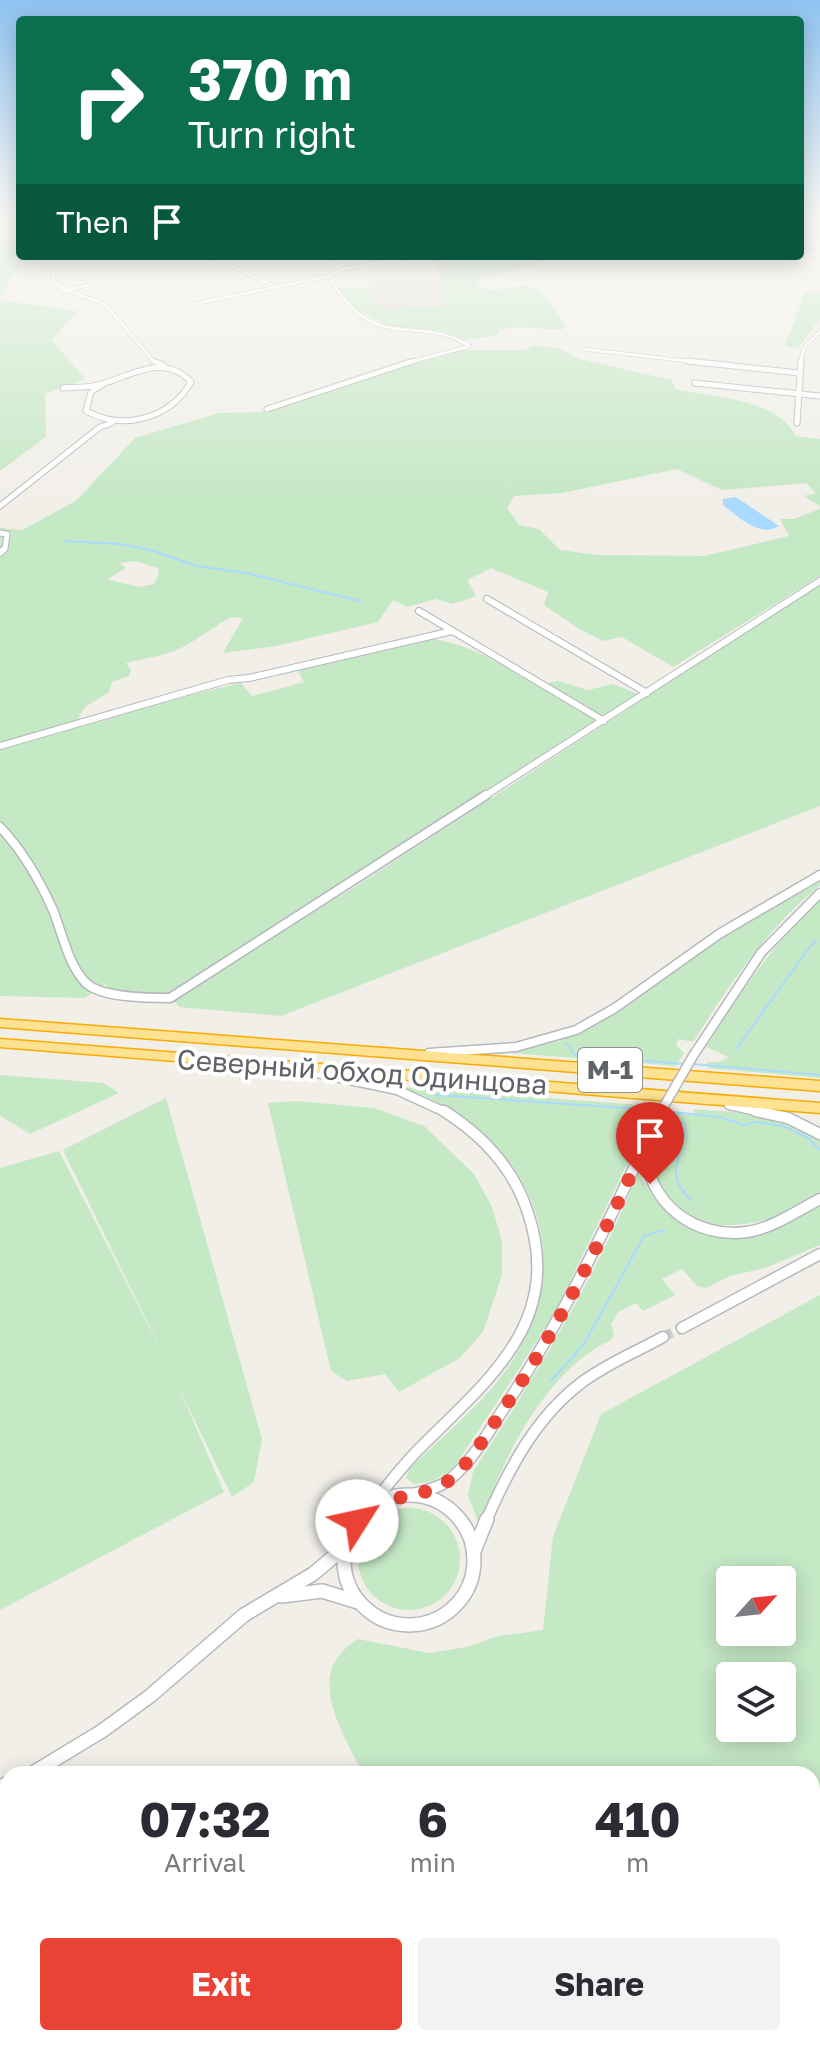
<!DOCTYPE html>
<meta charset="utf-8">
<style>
:root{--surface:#fff;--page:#f2f2f3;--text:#2b2b33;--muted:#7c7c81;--accent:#ea4335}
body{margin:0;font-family:"Golos Text",sans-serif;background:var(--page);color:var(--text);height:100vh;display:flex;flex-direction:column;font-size:30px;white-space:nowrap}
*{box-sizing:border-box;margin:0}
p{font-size:26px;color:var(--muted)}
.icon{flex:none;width:44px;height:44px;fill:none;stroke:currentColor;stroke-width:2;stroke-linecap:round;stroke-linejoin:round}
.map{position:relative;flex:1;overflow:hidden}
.details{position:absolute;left:0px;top:1766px;width:820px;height:280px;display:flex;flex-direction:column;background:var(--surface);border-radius:24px 24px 0 0;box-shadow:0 4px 20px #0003}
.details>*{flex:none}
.hud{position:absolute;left:16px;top:16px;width:788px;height:244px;border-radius:8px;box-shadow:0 4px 20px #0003;background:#0b6e4f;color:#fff;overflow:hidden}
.needle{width:52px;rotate:63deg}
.tools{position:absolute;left:716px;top:1566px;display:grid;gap:16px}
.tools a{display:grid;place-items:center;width:80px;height:80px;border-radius:8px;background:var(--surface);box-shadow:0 4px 20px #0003;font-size:40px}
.pin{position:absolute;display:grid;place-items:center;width:68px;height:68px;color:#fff;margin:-82px -34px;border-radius:50% 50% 50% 0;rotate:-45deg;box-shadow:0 0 8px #0007}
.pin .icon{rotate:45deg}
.me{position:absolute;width:88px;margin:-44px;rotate:55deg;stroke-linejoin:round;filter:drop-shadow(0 0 6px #0008)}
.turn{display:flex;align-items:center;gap:28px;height:168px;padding:0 40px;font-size:36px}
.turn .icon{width:104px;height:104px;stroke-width:2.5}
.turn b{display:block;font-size:56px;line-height:68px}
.then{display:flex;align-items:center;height:76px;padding:0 40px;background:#0003;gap:16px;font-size:30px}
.eta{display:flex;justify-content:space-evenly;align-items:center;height:136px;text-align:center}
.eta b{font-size:48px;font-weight:700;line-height:56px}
.action{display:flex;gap:16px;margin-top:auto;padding:16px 40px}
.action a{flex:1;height:92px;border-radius:8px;background:var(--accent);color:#fff;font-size:32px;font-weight:700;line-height:92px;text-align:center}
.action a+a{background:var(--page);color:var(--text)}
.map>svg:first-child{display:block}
</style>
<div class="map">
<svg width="820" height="2046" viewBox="0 0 820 2046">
<rect width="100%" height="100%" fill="#f1efe8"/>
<!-- industrial -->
<path fill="#e0deda" d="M 438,278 L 446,307 L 380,309 L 376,307 L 369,287 L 370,282 L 392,279 Z"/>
<!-- green -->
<path fill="#c5e8c5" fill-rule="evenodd" d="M 20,238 L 20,256 L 30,256 L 23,267 L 13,272 L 0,300 L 77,311 L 52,340 L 85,379 L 45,394 L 46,437 L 0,471 L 0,243 Z
M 426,256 L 543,256 L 544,259 C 524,273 498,272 476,280 C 490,302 511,281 531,287 C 546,292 556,314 565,326 L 562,330 L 516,327 L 499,330 L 498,335 L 465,340 L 437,330 L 395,330 L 356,310 L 337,288 L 369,287 L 376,307 L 380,309 L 445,307 L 437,261 Z
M 805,293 L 820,293 L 820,319 L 798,348 L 785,346 Z
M 532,345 L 559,348 L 580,359 L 672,380 L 675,389 C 712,397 777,399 796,436 L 820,439 L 820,506 L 804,496 L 816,493 L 806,483 L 722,490 L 677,469 L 562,493 L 514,496 L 507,508 L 519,525 L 539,529 L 560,550 L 598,555 L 704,556 L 789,536 L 780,519 L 794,519 L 820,509 L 820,576 L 673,667 L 622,637 L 603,641 L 579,629 L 544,605 L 548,592 L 491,568 L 467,580 L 476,596 L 453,604 L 436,599 L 407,607 L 393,600 L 378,622 L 276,646 L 223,653 L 243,618 L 232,617 C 215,625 200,638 183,647 C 167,656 144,658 126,663 L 131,670 L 129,676 L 112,682 L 109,692 L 85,707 L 78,718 L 80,721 L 241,683 L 252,696 L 304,682 L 297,670 L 435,639 L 459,645 L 486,656 L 539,685 L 558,681 L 588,690 L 613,684 L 638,694 L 187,988 L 355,887 L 820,584 L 820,806 L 281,1016 L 180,1007 L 170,998 L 112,992 L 105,984 L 85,998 L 0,996 L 0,528 L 22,530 L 76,501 L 135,438 L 219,413 L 266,412 L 453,350 L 527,350 ZM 135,561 L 158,568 L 159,575 L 154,584 L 139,587 L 107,579 L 126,568 L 119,563 Z
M 820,879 L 820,885 C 766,930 730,984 693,1042 L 678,1039 L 676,1045 L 684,1053 L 676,1066 L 511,1053 L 559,1041 L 598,1023 L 722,936 Z
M 820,901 L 820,1078 L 707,1068 L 707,1062 L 719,1062 L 729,1057 L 706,1047 C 740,993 772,944 820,901 Z
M 0,1075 L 104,1083 L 119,1093 L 30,1134 L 0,1116 Z
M 400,1087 L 653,1106 L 650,1112 L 633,1118 L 647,1123 L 557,1308 L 515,1375 L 452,1470 L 432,1481 L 415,1484 L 406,1478 L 409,1470 C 443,1435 487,1401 513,1360 C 585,1246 521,1125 400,1087 Z
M 166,1098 L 262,1439 L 254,1482 L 232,1497 L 177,1384 L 224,1492 L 0,1610 L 0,1168 L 59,1151 L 167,1362 L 63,1150 Z
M 296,1101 L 374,1108 L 424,1126 L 474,1174 L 492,1207 L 502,1241 L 502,1275 L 483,1332 L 460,1358 L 399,1392 L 385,1374 L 347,1381 L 331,1371 L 268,1103 Z
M 694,1109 C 733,1113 789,1111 820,1140 L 820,1192 C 777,1225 703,1245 663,1195 C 656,1186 653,1172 648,1161 L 661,1128 L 685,1140 L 684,1126 L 674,1118 L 674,1113 L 694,1115 Z
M 638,1174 L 656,1201 L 689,1226 L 768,1231 L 820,1205 L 820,1245 L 765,1268 L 730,1276 L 706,1288 L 697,1286 L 682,1269 L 662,1279 L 675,1295 L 643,1311 L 636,1303 L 618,1312 L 611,1324 L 614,1334 L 611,1340 C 548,1369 503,1455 483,1519 L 477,1519 L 468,1495 L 473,1472 C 536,1375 594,1281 638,1174 Z
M 820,1295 L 820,2046 L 490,2046 L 486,2038 L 812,2038 L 812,1774 L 363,1774 C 342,1730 302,1673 358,1639 L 429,1653 L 467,1647 L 498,1636 L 543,1630 L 553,1537 L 601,1414 ZM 782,1580 L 782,1632 L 730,1632 L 730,1580 ZM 730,1676 L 782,1676 L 782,1728 L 730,1728 Z
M358 1559a51 51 0 1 1 102 0a51 51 0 1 1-102 0Z"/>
<!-- water -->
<path fill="#aadaff" d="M 736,497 L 779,526 C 760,538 738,517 723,505 L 723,499 Z"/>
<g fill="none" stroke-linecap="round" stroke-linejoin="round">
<!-- stream-far1 -->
<path stroke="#aadaff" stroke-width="2" d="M 0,260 L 20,247
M 65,541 L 121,544 L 154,551 L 196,566 L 246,573 L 360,601
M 566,1043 L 575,1055 L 683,1064
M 736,1049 L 814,941 L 817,942
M 693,1064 L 820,1075
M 436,1095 L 627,1108 L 635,1113 L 641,1109 L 657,1110
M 663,1111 L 719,1117 L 745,1125 L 755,1122 L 783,1126 L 808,1138 L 820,1150
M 676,1113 L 675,1118 L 685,1125 C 685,1158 661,1172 691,1200
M 551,1381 L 584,1344 L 644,1236 L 664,1230"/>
<!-- stream -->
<path stroke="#aadaff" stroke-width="3" d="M 694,2038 L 701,2046"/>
<!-- minor-tunnel -->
<path stroke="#ccccc8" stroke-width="10" stroke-dasharray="10 5" stroke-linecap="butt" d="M 663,1337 L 682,1328"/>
<!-- minor-far5 casing -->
<g stroke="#b5b8bc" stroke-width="4">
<path id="minor-far5" d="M 0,232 L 20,228
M 800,254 L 820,255
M 209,256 L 274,286
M 315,256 L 342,269
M 329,276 C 375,358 412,311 470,346 L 407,363
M 63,288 L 71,290 L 60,291 Z
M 63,288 L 55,282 L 52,274 L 64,256
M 71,289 L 94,284
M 69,291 L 105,304 L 155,363
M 194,304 L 329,276 L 342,269 L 418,256
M 582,349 L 706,363
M 800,363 L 805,346 L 820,332"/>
</g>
<!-- minor-far4 casing -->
<g stroke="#b5b8bc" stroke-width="7">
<path id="minor-far4" d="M 153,361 L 163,365
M 688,361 L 799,373
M 695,383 L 820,396
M 63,388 C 76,387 89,388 102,384 C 132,375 165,353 191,382 C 170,419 123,431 86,411 L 91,392 L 102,385
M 267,409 L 413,361
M 797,423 L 801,361
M 0,506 L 100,427 L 112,423
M 0,533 L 7,534 L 5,549 L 1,552"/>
</g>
<!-- minor-far3 casing -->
<g stroke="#b5b8bc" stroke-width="8">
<path id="minor-far3" d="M 0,553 L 3,550
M 487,599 L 647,693
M 419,611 L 604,721
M 0,746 L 228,680 L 249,678 L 452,631
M 483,797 L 820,581"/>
</g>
<!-- minor-far2 casing -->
<g stroke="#b5b8bc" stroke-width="11">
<path id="minor-far2" d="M 0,827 C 23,851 39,879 53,910 C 62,932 68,965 86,983 C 102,998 149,998 170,998 L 486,795
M 429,1053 L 516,1047 L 576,1030 L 615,1008 L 719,934 L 820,875
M 693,1056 L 761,953 L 820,893
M 303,1070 L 397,1090 L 447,1113
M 729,1105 L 765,1113"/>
</g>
<!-- minor-far1 casing -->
<g stroke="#b5b8bc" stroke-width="13">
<path id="minor-far1" d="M 756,1111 L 788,1118 L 820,1134
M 645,1150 C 648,1203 694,1239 747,1232 C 773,1228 797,1211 820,1199
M 682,1328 L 820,1254
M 409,1495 C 422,1491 438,1489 449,1480 C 472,1462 488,1433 504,1408 C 566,1315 612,1214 660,1113
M 370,1508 C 385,1488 400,1469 417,1451 C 485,1382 565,1324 528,1213 C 514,1169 482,1135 444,1111
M 486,1521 C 509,1469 535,1418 581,1383 C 606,1364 636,1352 663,1337"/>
</g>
<!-- minor casing -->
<g stroke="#b5b8bc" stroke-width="16">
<path id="minor" d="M344 1560a65 65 0 1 1 130 0a65 65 0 1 1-130 0Z
M 474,1551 L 487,1519
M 282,1596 L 322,1591 L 358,1602
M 31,1774 L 102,1731 L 150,1696 L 244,1615 L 313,1574 L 345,1547
M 0,1787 L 8,1783
M 0,1881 L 8,1876
M 66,2038 L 69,2046
M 432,2038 L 436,2046"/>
</g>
<!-- highway casing -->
<g stroke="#f9ab00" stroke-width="3">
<path id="highway" d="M 0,1019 L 820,1081 L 820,1091 L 0,1027 Z
M 0,1039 L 820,1103 L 820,1113 L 0,1047 Z"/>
</g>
<!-- minor-far5 -->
<use href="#minor-far5" stroke="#fff" stroke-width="3"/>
<!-- minor-far4 -->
<use href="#minor-far4" stroke="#fff" stroke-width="5"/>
<!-- minor-far3 -->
<use href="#minor-far3" stroke="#fff" stroke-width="6"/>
<!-- minor-far2 -->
<use href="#minor-far2" stroke="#fff" stroke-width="8"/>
<!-- minor-far1 -->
<use href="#minor-far1" stroke="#fff" stroke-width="10"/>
<!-- minor -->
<use href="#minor" stroke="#fff" stroke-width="13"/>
<!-- highway -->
<use href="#highway" fill="#fde293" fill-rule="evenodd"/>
<!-- minor-bridge casing -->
<g stroke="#b5b8bc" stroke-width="11" stroke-linecap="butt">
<path id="minor-bridge" d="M 660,1113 L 693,1056"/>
</g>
<!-- minor-bridge -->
<use href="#minor-bridge" stroke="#fff" stroke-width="8"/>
</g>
<!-- sky -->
<linearGradient id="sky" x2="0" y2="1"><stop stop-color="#8fc3f1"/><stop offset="0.43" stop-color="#f9f8f5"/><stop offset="1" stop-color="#f9f8f5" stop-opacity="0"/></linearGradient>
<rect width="820" height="501" fill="url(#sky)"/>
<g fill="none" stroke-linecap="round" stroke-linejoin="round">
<!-- route -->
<path stroke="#ea4335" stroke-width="14" stroke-dasharray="0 25.2" d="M 357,1521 C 386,1488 426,1503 454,1476 C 475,1456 489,1430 505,1407 C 562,1322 606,1231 648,1137 L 644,1163 L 650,1184"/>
</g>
<g text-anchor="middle" stroke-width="8" stroke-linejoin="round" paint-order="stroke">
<!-- shield labels -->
<rect fill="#fff" stroke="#8f9295" stroke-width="2" x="578" y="1048" width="64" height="44" rx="6"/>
<g font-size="26" font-weight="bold" fill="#5f6368">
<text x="610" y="1079">М-1</text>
</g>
<!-- street labels -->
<g font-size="28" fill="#5f6368" stroke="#fff">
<text transform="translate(362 1072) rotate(4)" y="10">Северный обход Одинцова</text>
</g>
</g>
</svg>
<div class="tools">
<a><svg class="needle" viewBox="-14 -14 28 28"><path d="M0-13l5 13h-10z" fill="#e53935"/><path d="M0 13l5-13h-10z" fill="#7c7c81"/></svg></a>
<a><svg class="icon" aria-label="layers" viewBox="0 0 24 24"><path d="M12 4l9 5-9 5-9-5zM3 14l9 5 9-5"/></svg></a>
</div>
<div class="pin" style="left:650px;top:1184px;background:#d93025"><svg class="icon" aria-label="arrive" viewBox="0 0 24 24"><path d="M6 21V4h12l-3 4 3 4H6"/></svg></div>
<svg class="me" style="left:357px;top:1521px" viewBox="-20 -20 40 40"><circle r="19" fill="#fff"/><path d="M0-13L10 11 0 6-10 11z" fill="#ea4335"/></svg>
<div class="hud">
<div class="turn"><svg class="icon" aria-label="right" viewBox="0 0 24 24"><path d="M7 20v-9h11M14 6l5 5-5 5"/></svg><div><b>370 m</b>Turn right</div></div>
<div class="then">Then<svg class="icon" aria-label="arrive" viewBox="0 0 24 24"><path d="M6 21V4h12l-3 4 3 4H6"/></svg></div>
</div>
<section class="details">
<div class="eta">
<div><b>07:32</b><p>Arrival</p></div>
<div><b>6</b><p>min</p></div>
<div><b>410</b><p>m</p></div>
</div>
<div class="action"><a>Exit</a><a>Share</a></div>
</section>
</div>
